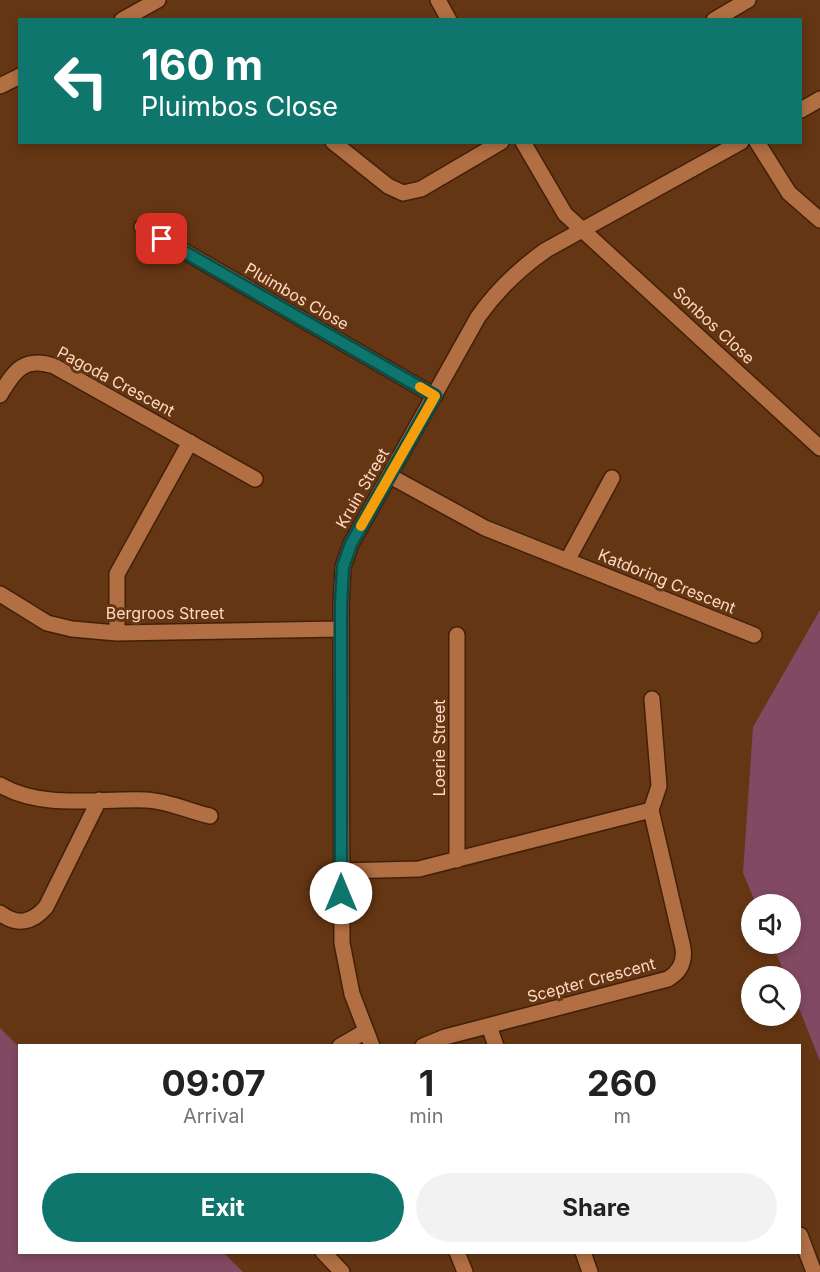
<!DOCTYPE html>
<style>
:root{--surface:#fff;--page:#f2f2f2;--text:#222;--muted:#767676;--accent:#0f766e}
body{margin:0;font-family:Inter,sans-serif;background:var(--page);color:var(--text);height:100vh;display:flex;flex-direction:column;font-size:22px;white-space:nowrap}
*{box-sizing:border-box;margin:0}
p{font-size:20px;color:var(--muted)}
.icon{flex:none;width:33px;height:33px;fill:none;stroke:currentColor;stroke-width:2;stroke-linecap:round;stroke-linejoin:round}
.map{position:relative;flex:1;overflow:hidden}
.drawer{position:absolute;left:18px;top:1044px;width:783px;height:210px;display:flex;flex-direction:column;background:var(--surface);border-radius:0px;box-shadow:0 3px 9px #0003}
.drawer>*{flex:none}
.guide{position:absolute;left:18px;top:18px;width:784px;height:126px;border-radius:0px;box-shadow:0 3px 9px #0003;background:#0f766e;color:#fff;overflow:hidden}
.controls{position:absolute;left:741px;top:894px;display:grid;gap:12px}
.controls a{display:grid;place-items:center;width:60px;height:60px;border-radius:50%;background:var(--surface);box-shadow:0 3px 9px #0003;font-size:30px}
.pin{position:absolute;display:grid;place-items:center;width:51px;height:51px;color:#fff;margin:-26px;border-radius:12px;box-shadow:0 3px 9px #0006}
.me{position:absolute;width:66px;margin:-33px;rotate:0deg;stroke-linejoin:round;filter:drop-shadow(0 0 4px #0008)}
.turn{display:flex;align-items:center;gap:21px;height:126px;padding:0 24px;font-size:27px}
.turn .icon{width:78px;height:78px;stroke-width:2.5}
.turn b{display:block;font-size:42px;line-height:51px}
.eta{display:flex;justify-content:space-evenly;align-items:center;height:102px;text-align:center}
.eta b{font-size:36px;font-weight:700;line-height:42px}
.cta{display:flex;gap:12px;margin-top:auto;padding:12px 24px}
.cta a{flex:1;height:69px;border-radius:36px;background:var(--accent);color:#fff;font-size:24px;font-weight:700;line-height:69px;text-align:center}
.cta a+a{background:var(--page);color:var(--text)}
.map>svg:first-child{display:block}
</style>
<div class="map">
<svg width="820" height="1272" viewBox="0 0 820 1272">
<rect width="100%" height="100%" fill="#653613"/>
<!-- green -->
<path fill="#814962" d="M 820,610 L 820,1061 L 791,988 L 790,976 L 786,976 L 772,944 L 790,944 L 790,904 L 756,904 L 743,873 L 753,727 Z
M 0,1028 L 19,1047 L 20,1252 L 224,1253 L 243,1272 L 0,1272 Z"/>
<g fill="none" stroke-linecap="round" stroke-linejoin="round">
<!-- minor casing -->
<g stroke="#412008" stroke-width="18">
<path id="minor" d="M 438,0 L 449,20
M 122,20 L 158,0
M 714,20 L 748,0
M 0,86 L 20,76
M 801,110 L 820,99
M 333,142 L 388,186 L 403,193 L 421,189 L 501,142
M 523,142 L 565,214 L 820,448
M 757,142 L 789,193 L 820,220
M 142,227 L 435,396
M 0,395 C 14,371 24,356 54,366 L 255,479
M 390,476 L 485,528 L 754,635
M 567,561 L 612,478
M 0,594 L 47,623 L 72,629 L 117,633 L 340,629
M 117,633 L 117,574 L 190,442
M 457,635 L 457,860
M 0,785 C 43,810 98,798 146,800 C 168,801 189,811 210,816
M 341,871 L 419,869 L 651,810
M 0,913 C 17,926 32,923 46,907 L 99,800
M 489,1026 L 496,1046
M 340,1046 L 366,1031
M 372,1046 L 352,994 L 342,943 L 341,605 L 343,567 L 351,544 L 478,317 C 497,290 519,269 546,250 L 741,142
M 423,1046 L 445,1037 L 668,979 C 680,972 685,962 683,948 L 651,810 L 659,786 L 652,699
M 800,1235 L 814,1272
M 323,1252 L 342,1272
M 457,1252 L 465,1272
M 583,1252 L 590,1272"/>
</g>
<!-- minor -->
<use href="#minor" stroke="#b16f43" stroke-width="15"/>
</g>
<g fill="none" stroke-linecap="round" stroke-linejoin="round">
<!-- route casing -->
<g stroke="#0a4d48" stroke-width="15">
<path id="route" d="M 162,239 L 435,396 L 351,544 L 343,567 L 341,605 L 341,893"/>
</g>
<!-- route -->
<use href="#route" stroke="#0f766e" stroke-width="10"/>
<!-- slow -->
<path stroke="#f59e0b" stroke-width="10" d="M 361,526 L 435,396 L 420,387"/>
</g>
<g text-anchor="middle" stroke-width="6" stroke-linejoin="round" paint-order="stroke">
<!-- street labels -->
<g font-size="16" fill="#fed9c2" stroke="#653613">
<text transform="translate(297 296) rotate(30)" y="6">Pluimbos Close</text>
<text transform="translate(714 325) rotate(43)" y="6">Sonbos Close</text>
<text transform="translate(116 381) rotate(28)" y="6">Pagoda Crescent</text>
<text transform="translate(362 488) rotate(-60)" y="6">Kruin Street</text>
<text transform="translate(667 581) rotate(22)" y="6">Katdoring Crescent</text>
<text x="165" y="619">Bergroos Street</text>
<text transform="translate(439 748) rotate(-90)" y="6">Loerie Street</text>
<text transform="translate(591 980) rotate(-15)" y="6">Scepter Crescent</text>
</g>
</g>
</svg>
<div class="controls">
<a><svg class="icon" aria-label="sound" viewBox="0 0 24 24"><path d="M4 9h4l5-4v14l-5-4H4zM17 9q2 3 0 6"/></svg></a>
<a><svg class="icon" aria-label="search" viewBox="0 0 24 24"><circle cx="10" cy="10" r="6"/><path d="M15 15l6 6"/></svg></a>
</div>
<div class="pin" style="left:162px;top:239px;background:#d93025"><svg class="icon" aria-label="arrive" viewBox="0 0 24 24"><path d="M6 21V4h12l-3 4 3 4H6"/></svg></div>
<svg class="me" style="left:341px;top:893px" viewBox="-20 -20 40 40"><circle r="19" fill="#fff"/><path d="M0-13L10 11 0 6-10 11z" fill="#0f766e"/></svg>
<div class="guide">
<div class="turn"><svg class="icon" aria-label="left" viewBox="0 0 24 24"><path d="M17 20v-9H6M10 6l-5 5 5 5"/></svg><div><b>160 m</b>Pluimbos Close</div></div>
</div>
<section class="drawer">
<div class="eta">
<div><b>09:07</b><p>Arrival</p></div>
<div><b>1</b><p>min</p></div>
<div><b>260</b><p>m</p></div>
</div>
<div class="cta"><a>Exit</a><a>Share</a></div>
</section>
</div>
